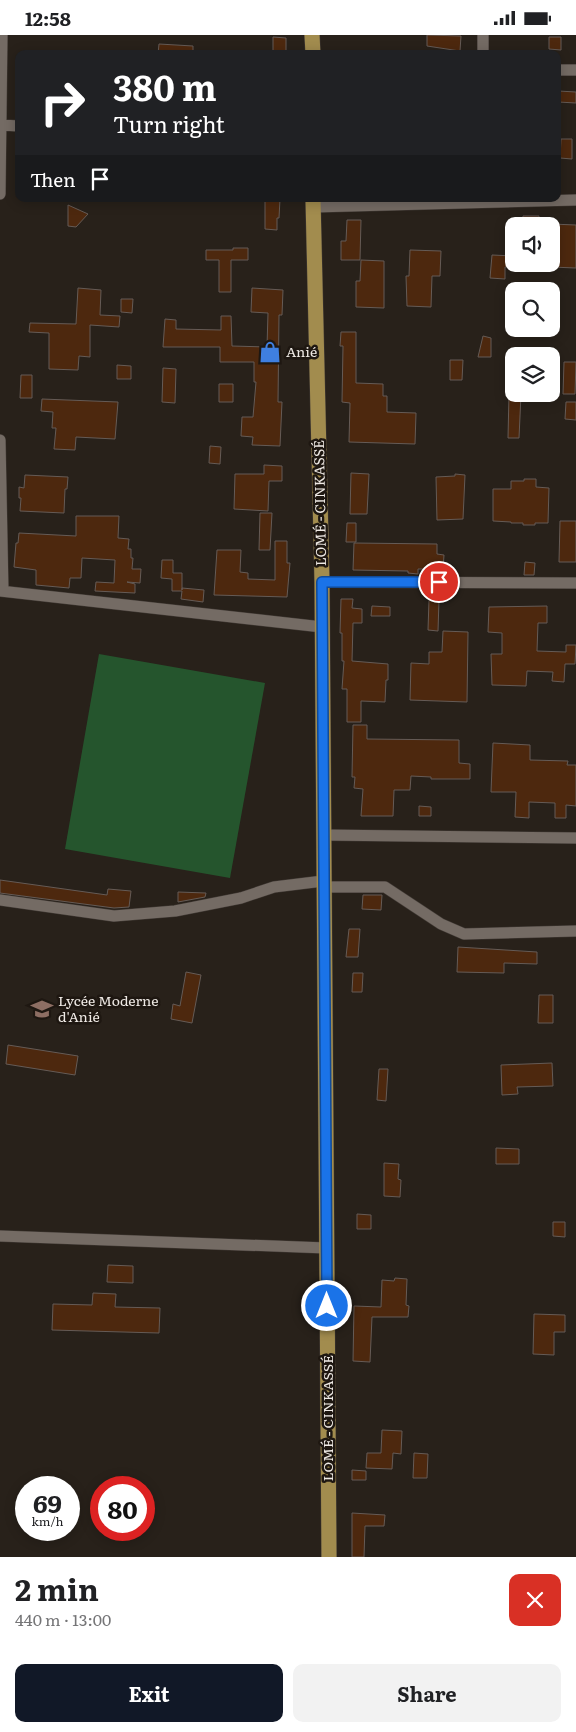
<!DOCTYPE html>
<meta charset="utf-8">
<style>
:root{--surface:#fff;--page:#f2f2f2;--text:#202124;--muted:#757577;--accent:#111827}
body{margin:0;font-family:Literata,serif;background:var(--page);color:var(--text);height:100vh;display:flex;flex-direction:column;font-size:19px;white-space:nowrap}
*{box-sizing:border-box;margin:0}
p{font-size:16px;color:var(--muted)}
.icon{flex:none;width:28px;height:28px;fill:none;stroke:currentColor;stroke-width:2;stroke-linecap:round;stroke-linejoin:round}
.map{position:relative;height:1522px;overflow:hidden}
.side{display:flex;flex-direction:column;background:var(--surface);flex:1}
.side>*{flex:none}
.hud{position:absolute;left:15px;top:15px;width:546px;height:152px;border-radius:10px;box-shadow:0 2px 12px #0003;background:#202124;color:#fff;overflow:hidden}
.buttons{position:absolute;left:505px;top:182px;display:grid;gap:10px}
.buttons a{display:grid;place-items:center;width:55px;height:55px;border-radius:10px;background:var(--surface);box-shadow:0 2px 12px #0003;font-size:25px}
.speed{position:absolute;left:15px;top:1441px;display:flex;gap:10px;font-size:25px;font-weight:700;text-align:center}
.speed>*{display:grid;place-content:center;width:65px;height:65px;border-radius:50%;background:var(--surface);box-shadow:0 2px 12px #0003;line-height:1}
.speed small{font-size:12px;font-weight:400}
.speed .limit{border:8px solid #d22;background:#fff;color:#111}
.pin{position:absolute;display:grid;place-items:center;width:42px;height:42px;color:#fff;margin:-21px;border:2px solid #fff;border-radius:50%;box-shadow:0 1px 5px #0007}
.me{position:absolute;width:55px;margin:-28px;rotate:0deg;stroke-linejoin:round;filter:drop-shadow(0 0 4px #0008)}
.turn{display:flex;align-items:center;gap:18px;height:105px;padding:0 15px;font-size:22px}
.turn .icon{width:65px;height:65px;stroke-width:2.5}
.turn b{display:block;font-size:35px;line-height:42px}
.then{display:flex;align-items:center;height:48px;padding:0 15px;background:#0003;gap:10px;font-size:19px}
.round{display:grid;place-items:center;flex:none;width:52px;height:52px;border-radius:10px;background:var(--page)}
.headline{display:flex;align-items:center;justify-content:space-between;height:85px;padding:0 15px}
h1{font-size:30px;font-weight:700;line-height:38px}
.action{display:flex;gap:10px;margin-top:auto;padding:10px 15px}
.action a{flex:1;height:58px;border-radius:10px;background:var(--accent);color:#fff;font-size:20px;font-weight:700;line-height:58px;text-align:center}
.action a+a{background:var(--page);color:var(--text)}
.status{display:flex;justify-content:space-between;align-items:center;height:35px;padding:0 25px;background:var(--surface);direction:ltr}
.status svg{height:14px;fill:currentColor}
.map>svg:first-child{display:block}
</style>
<div class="status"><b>12:58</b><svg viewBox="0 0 49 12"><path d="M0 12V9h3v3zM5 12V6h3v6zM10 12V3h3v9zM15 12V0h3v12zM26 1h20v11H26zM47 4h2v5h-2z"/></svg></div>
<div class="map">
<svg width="576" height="1522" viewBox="0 0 576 1522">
<rect width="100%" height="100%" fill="#28211a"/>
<!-- green -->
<path fill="#25552d" d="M 99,619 L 265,648 L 230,843 L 65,814 Z"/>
<!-- building -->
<path fill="#4d280e" stroke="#655b56" d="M 427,0 L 461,1 L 460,16 L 427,11 Z
M 273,2 L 286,3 L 286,19 L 273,19 Z
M 549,2 L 561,2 L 561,15 L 549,14 Z
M 159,9 L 193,11 L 193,19 L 158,19 Z
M 558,56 L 576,57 L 576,68 L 558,67 Z
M 561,104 L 572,104 L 572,124 L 560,123 Z
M 265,164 L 280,164 L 279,183 L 277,183 L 277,195 L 265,194 Z
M 68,170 L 88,179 L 76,192 L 68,191 Z
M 523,181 L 539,181 L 538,191 L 522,191 Z
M 347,185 L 361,185 L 360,225 L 341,225 L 341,206 L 346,206 Z
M 551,189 L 576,190 L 576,233 L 551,232 Z
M 233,213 L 248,213 L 248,225 L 231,225 L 231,257 L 219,257 L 219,225 L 206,225 L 206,215 L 233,215 Z
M 410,215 L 441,216 L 440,241 L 432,241 L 431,272 L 407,271 L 406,241 L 409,241 Z
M 492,220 L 514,221 L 514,232 L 505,232 L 505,244 L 490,243 Z
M 361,225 L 384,226 L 384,273 L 356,272 L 356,246 L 360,246 Z
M 78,253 L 101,255 L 100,280 L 120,281 L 119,292 L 90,290 L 90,322 L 79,321 L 78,335 L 49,334 L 49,298 L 29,297 L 30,288 L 76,289 Z
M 252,253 L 283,255 L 282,280 L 279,280 L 278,367 L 282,367 L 280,411 L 252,410 L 253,402 L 241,401 L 242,382 L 253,382 L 256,347 L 254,347 L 254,327 L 220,327 L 220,312 L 163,312 L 165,284 L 176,285 L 176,294 L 221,295 L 221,281 L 231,281 L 232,311 L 267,312 L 268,278 L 251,277 Z
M 121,264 L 133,264 L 132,278 L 121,277 Z
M 341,297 L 356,297 L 356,348 L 383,349 L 383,361 L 387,361 L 387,377 L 416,378 L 415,409 L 349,407 L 350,368 L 342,367 L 343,311 L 340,311 Z
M 483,301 L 491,303 L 491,322 L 478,322 Z
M 450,325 L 463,325 L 462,345 L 450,345 Z
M 564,327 L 576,327 L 575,359 L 563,359 Z
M 117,330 L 131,331 L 131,344 L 117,344 Z
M 163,333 L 176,334 L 175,368 L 162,367 Z
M 21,340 L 32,340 L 32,363 L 20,363 Z
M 219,349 L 233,349 L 233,367 L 219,367 Z
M 509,359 L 521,359 L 519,403 L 508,403 Z
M 42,364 L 118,367 L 115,404 L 76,402 L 75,415 L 54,414 L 56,393 L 52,393 L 53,377 L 41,376 Z
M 566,367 L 576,367 L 576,385 L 565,384 Z
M 210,411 L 221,412 L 220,429 L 209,428 Z
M 264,430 L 282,431 L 282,446 L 269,446 L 268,476 L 234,474 L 235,439 L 264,439 Z
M 351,438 L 369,439 L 367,479 L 350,479 Z
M 455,439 L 465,440 L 463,484 L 437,485 L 436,442 L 455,441 Z
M 25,440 L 68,442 L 67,454 L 65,454 L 64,478 L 20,476 L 21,463 L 19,463 L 19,452 L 24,453 Z
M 524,444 L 536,444 L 536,452 L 549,453 L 548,488 L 535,488 L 535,490 L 523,490 L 523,488 L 511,488 L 511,487 L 493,486 L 493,454 L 511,454 L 511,446 L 524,446 Z
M 260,478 L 272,478 L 270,515 L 259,515 Z
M 76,481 L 119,481 L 118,503 L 129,504 L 128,514 L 131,514 L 131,523 L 133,523 L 132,534 L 141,534 L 140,548 L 127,547 L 135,549 L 135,558 L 95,556 L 96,547 L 114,548 L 115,525 L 82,523 L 81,543 L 70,543 L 69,553 L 36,550 L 36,535 L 14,532 L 16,508 L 18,508 L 19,498 L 76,501 Z
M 560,486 L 576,486 L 576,527 L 559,527 Z
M 347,488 L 356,488 L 356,507 L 346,507 Z
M 275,506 L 287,506 L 287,528 L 290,528 L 287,562 L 214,560 L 217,515 L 241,515 L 240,537 L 248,538 L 248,544 L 275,545 Z
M 354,508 L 437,509 L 437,519 L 444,520 L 443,534 L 418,534 L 418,539 L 408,538 L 408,536 L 353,535 Z
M 162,525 L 173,525 L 173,538 L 182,538 L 182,555 L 182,553 L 204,555 L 203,567 L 181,564 L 182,556 L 172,556 L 172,544 L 161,543 Z
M 525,527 L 535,528 L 534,540 L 524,540 Z
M 341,564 L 353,564 L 352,573 L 362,574 L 362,588 L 353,588 L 352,626 L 388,629 L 388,645 L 386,645 L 385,667 L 361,666 L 361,687 L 347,687 L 347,654 L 342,654 L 344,626 L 342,626 L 342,598 L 340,598 Z
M 429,565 L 439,565 L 438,596 L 428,595 Z
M 372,571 L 390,572 L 390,581 L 371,581 Z
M 547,571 L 547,588 L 538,588 L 537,616 L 566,617 L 566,610 L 576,610 L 575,629 L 565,629 L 564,647 L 552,646 L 553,637 L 527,636 L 526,651 L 492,650 L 491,619 L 502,619 L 502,598 L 488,597 L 489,572 Z
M 443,596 L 468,597 L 467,667 L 410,665 L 411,628 L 429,629 L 429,617 L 442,617 Z
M 353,690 L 367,690 L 367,704 L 459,705 L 459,728 L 470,729 L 470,744 L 431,744 L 431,742 L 411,741 L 410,755 L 394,755 L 393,781 L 361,781 L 363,754 L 354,753 L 355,742 L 352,742 Z
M 493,708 L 530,710 L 530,725 L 568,726 L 567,730 L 576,730 L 576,771 L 566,770 L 566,783 L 555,783 L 555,768 L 529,767 L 529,783 L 515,782 L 516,757 L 491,757 Z
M 419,771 L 431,772 L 431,781 L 419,781 Z
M 0,845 L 107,860 L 108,854 L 131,856 L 129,872 L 114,873 L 0,858 Z
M 178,857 L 206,858 L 205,862 L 178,867 Z
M 363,860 L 382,860 L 381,875 L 362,874 Z
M 349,894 L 360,894 L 358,922 L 346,922 Z
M 458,912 L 537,917 L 537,929 L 504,928 L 504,938 L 457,937 Z
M 186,937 L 201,940 L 192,988 L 171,984 L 173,969 L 180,971 Z
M 353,938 L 363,938 L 362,957 L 352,957 Z
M 539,960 L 553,960 L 553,988 L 538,988 Z
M 8,1010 L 78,1021 L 75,1040 L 6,1029 Z
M 552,1028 L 553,1051 L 517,1052 L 518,1059 L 502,1060 L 501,1030 Z
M 379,1034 L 388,1034 L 386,1066 L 377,1065 Z
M 496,1113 L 519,1114 L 519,1129 L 496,1129 Z
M 384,1128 L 399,1129 L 398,1144 L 401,1145 L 400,1162 L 384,1161 Z
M 357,1179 L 371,1180 L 371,1194 L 357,1194 Z
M 553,1187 L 565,1187 L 565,1202 L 553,1201 Z
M 108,1230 L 133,1231 L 133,1248 L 107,1247 Z
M 395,1243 L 407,1244 L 406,1270 L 409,1271 L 408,1282 L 372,1282 L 370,1327 L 353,1326 L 354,1271 L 381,1272 L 382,1245 L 394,1246 Z
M 93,1258 L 116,1259 L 115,1272 L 160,1273 L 159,1298 L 52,1295 L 53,1269 L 92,1270 Z
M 534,1279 L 565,1280 L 565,1297 L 554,1297 L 554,1320 L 533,1319 Z
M 382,1395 L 402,1396 L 401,1419 L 393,1418 L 392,1434 L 366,1433 L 367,1418 L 381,1418 Z
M 414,1418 L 428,1419 L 427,1443 L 413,1443 Z
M 352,1435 L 366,1436 L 366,1445 L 352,1445 Z
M 352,1478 L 385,1480 L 384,1491 L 365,1491 L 364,1522 L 352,1522 Z"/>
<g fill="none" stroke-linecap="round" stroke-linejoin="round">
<!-- minor casing -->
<g stroke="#423b36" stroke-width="12">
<path id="minor" d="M 483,0 L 483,19
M 558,35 L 576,35
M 1,90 L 19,91
M 0,159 L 2,0
M 314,172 L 576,165
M 0,405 L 3,556
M 322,547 L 576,548
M 0,556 L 322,592
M 323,800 L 576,803
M 323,852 L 385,852 L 441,889 L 464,899 L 576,896
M 0,865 L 114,881 L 175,876 L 241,863 L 274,852 L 323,846
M 0,1201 L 326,1213"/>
</g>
<!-- trunk casing -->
<g stroke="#423b36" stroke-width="16">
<path id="trunk" d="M 312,0 L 313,19
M 313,164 L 322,547 L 329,1522"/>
</g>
<!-- minor -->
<use href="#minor" stroke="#746b64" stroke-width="11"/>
<!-- trunk -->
<use href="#trunk" stroke="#a28c4e" stroke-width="15"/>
</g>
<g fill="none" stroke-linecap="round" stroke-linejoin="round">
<!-- route casing -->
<g stroke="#114b97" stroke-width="12">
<path id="route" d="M 327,1271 L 322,547 L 439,547"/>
</g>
<!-- route -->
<use href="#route" stroke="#1a73e8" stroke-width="9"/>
</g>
<!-- icons -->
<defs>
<g id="shop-bare" transform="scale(1.725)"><path d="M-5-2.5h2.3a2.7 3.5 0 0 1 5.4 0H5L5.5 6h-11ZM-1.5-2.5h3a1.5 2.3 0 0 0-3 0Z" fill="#3f7fe0" stroke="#1e1711" stroke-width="2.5" paint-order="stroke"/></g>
<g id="school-bare" transform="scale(1.725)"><path d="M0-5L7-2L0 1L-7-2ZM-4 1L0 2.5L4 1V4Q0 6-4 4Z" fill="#8d6e63" stroke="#1e1711" stroke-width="2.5" paint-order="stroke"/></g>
</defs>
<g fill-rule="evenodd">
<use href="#shop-bare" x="270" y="317"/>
<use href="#school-bare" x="42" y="974"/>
</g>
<g text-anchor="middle" stroke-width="5" stroke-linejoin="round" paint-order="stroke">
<!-- poi labels -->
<g font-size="14" fill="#efeae5" stroke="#1e1711" text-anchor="start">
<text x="286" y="322">Anié</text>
<text x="58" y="971">Lycée Moderne<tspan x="58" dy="16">d'Anié</tspan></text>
</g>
<!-- street labels -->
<g font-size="14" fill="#efeae5" stroke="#1e1711">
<text transform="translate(320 468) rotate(-91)" y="5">LOMÉ - CINKASSÉ</text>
<text transform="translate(328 1383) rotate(-90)" y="5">LOMÉ - CINKASSÉ</text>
</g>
</g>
</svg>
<div class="buttons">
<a><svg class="icon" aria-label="sound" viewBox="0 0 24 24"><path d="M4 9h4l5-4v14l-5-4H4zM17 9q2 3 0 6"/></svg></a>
<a><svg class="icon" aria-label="search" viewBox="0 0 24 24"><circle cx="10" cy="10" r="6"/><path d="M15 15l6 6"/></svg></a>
<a><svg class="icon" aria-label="layers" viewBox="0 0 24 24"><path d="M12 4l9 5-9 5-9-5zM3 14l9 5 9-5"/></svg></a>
</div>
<div class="speed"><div>69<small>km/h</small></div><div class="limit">80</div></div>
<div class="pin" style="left:439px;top:547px;background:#d93025"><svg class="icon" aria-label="arrive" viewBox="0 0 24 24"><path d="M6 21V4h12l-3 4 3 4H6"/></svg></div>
<svg class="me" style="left:327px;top:1271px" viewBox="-20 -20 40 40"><circle r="17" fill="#1a73e8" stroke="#fff" stroke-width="3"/><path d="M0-11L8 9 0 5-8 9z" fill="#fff"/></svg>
<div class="hud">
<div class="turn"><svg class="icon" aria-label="right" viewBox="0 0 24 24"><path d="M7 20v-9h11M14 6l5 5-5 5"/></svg><div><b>380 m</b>Turn right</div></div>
<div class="then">Then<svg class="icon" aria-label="arrive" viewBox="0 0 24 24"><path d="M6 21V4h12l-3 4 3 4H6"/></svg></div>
</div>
</div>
<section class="side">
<div class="headline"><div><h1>2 min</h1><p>440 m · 13:00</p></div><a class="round" style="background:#d93025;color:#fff"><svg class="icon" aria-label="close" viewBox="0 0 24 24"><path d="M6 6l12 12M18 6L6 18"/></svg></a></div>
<div class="action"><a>Exit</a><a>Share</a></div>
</section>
